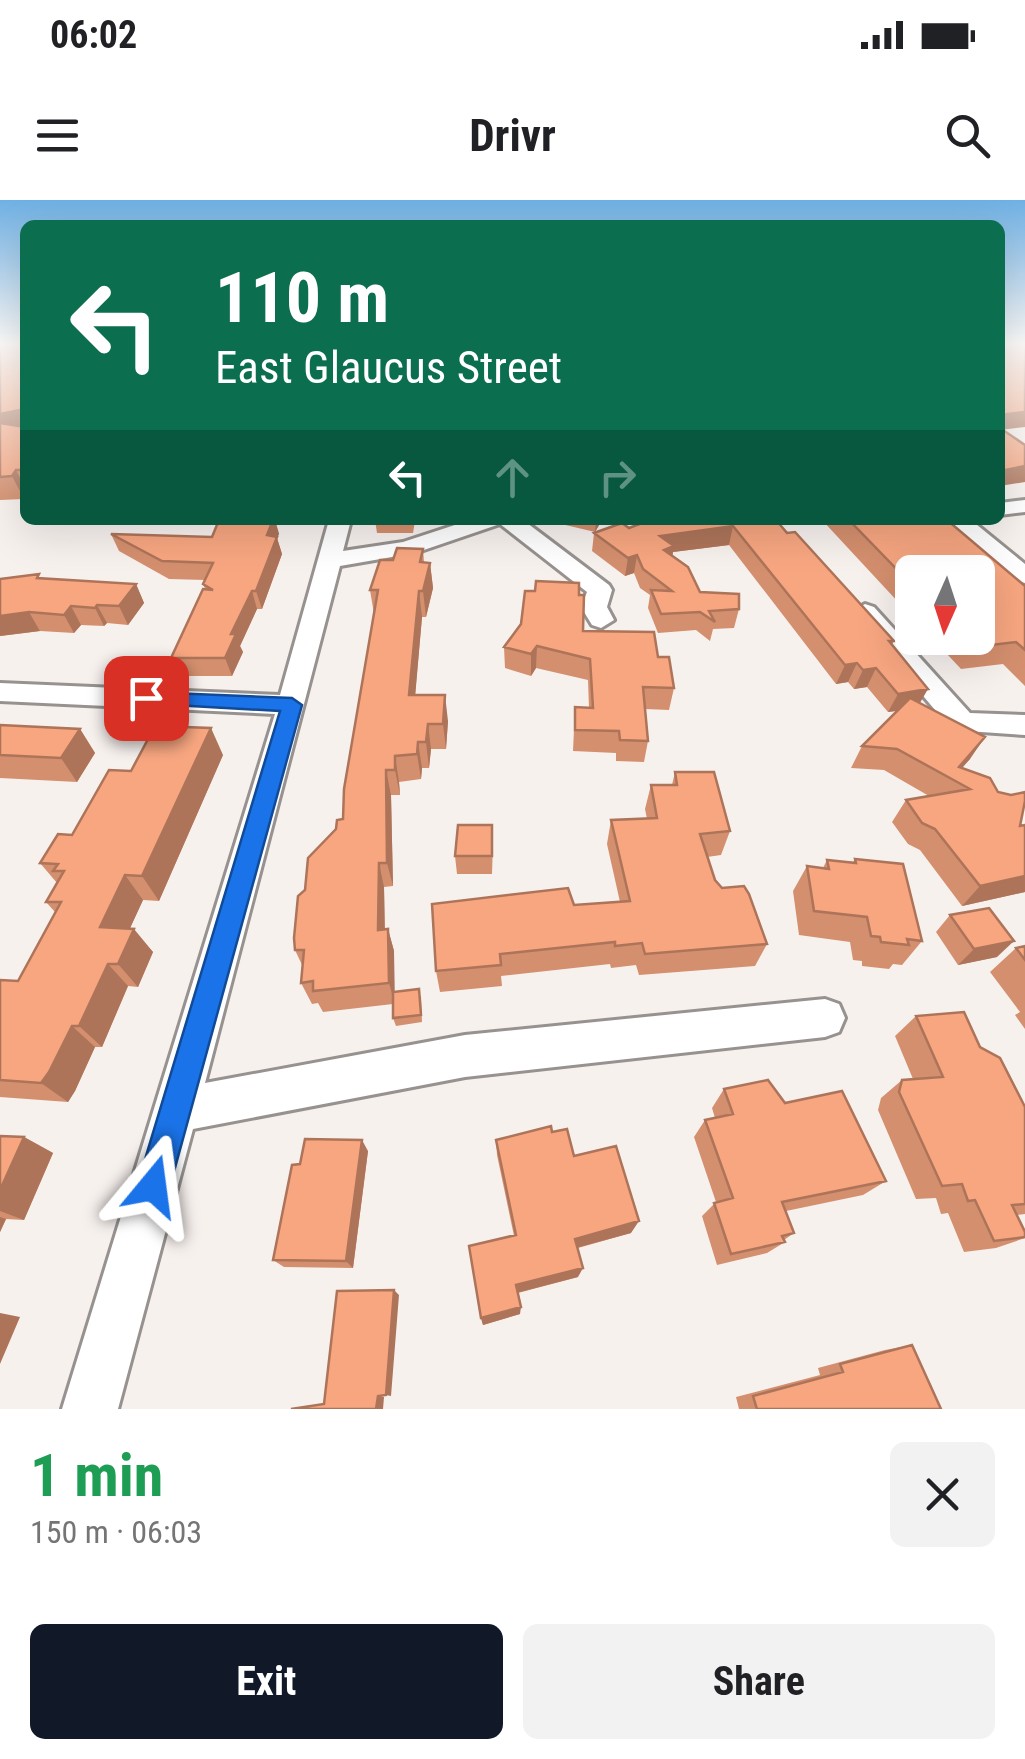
<!DOCTYPE html>
<meta charset="utf-8">
<style>
:root{--surface:#fff;--page:#f2f2f2;--text:#202124;--muted:#757577;--accent:#111827}
body{margin:0;font-family:"Roboto Condensed",sans-serif;background:var(--page);color:var(--text);height:100vh;display:flex;flex-direction:column;font-size:38px;white-space:nowrap}
*{box-sizing:border-box;margin:0}
p{font-size:32px;color:var(--muted)}
.icon{flex:none;width:55px;height:55px;fill:none;stroke:currentColor;stroke-width:2;stroke-linecap:round;stroke-linejoin:round}
.map{position:relative;height:1209px;overflow:hidden}
.sheet{display:flex;flex-direction:column;background:var(--surface);flex:1}
.sheet>*{flex:none}
.banner{position:absolute;left:20px;top:20px;width:985px;height:305px;border-radius:15px;box-shadow:0 10px 40px #0002;background:#0b6e4f;color:#fff;overflow:hidden}
.needle{width:65px;rotate:183deg}
.fabs{position:absolute;left:895px;top:355px;display:grid;gap:20px}
.fabs a{display:grid;place-items:center;width:100px;height:100px;border-radius:15px;background:var(--surface);box-shadow:0 10px 40px #0002;font-size:50px}
.pin{position:absolute;display:grid;place-items:center;width:85px;height:85px;color:#fff;margin:-42px;border-radius:20px;box-shadow:0 5px 15px #0006}
.me{position:absolute;width:110px;margin:-55px;rotate:16deg;stroke-linejoin:round;filter:drop-shadow(0 0 8px #0008)}
.turn{display:flex;align-items:center;gap:35px;height:210px;padding:0 30px;font-size:45px}
.turn .icon{width:130px;height:130px;stroke-width:2.5}
.turn b{display:block;font-size:70px;line-height:85px}
.lanes{display:flex;align-items:center;height:95px;padding:0 30px;background:#0003;justify-content:center;gap:50px;direction:ltr}
.lanes .off{opacity:.35}
.round{display:grid;place-items:center;flex:none;width:105px;height:105px;border-radius:15px;background:var(--page)}
.summary{display:flex;align-items:center;justify-content:space-between;height:170px;padding:0 30px}
h1{font-size:60px;font-weight:700;line-height:75px;color:#1e9e55}
.button{display:flex;gap:20px;margin-top:auto;padding:20px 30px}
.button a{flex:1;height:115px;border-radius:15px;background:var(--accent);color:#fff;font-size:40px;font-weight:700;line-height:115px;text-align:center}
.button a+a{background:var(--page);color:var(--text)}
.status{display:flex;justify-content:space-between;align-items:center;height:70px;padding:0 50px;background:var(--surface);direction:ltr}
.status svg{height:28px;fill:currentColor}
header{display:flex;justify-content:space-between;align-items:center;height:130px;padding:0 30px;background:var(--surface);font-size:45px;font-weight:700}
.map>svg:first-child{display:block}
</style>
<div class="status"><b>06:02</b><svg viewBox="0 0 49 12"><path d="M0 12V9h3v3zM5 12V6h3v6zM10 12V3h3v9zM15 12V0h3v12zM26 1h20v11H26zM47 4h2v5h-2z"/></svg></div>
<header><svg class="icon" aria-label="menu" viewBox="0 0 24 24"><path d="M4 6h16M4 12h16M4 18h16"/></svg>Drivr<svg class="icon" aria-label="search" viewBox="0 0 24 24"><circle cx="10" cy="10" r="6"/><path d="M15 15l6 6"/></svg></header>
<div class="map">
<svg width="1025" height="1209" viewBox="0 0 1025 1209">
<rect width="100%" height="100%" fill="#f7f1ee"/>
<g fill="none" stroke-linecap="round" stroke-linejoin="round">
<!-- minor casing -->
<g stroke="#97928f" stroke-width="6">
<path id="minor" d="M 1025,300 L 1025,312 L 1000,315 L 1000,303 Z
M 329,320 L 351,320 L 343,351 L 403,342 L 470,320 L 523,320 L 609,385 L 612,390 L 607,407 L 614,420 L 601,428 L 592,425 L 581,407 L 587,392 L 500,324 L 415,353 L 340,366 L 205,883 L 465,835 L 825,799 L 839,804 L 845,818 L 839,832 L 825,837 L 465,877 L 193,929 L 118,1209 L 62,1209 L 275,514 L 0,501 L 0,483 L 280,495 Z
M 947,320 L 971,320 L 1025,364 L 1025,383 L 1017,381 Z
M 865,404 L 874,407 L 970,513 L 1025,515 L 1025,535 L 952,530 L 852,412 Z"/>
</g>
<!-- minor -->
<use href="#minor" fill="#fff" fill-rule="evenodd"/>
</g>
<!-- wall -->
<path fill="#d48f6e" d="M 0,144 L 25,227 L 25,296 L 24,299 L 0,300 Z
M 219,320 L 275,320 L 279,334 L 277,338 L 282,354 L 262,409 L 257,409 L 240,446 L 243,452 L 232,476 L 179,476 L 171,458 L 205,389 L 203,384 L 205,380 L 169,379 L 119,351 L 111,334 L 212,337 Z
M 375,320 L 448,320 L 415,321 L 413,333 L 377,333 Z
M 557,320 L 602,320 L 595,332 L 557,323 Z
M 776,320 L 894,441 L 892,445 L 920,503 L 970,559 L 962,568 L 1020,626 L 1025,692 L 962,706 L 920,650 L 908,644 L 892,622 L 906,600 L 929,596 L 884,570 L 851,568 L 862,546 L 897,511 L 888,512 L 867,487 L 854,489 L 848,482 L 836,484 L 729,345 L 673,352 L 672,356 L 700,392 L 739,409 L 734,428 L 713,429 L 710,441 L 696,430 L 658,433 L 648,408 L 650,395 L 640,388 L 634,373 L 625,376 L 592,351 L 594,333 L 629,328 Z
M 822,320 L 873,320 L 857,322 L 1025,386 L 1025,486 L 1003,464 L 961,469 L 932,438 L 978,438 L 912,372 L 912,417 Z
M 423,349 L 424,362 L 430,363 L 433,388 L 426,417 L 422,417 L 415,495 L 448,521 L 446,549 L 431,549 L 429,568 L 422,568 L 421,579 L 399,582 L 400,595 L 391,595 L 393,686 L 384,687 L 385,729 L 388,729 L 394,751 L 394,792 L 421,796 L 422,822 L 396,826 L 393,818 L 393,804 L 323,812 L 318,803 L 312,804 L 301,783 L 303,767 L 295,750 L 305,690 L 343,619 L 374,414 L 370,390 L 393,360 Z
M 41,378 L 136,384 L 144,403 L 128,425 L 107,423 L 104,426 L 81,425 L 74,433 L 40,431 L 0,436 L 0,379 Z
M 579,395 L 583,431 L 658,457 L 674,488 L 669,510 L 645,509 L 648,541 L 644,562 L 616,561 L 616,553 L 573,551 L 575,507 L 589,508 L 588,480 L 536,468 L 531,476 L 505,468 L 504,447 Z
M 0,525 L 80,529 L 95,553 L 77,582 L 0,578 Z
M 223,555 L 159,701 L 143,700 L 130,728 L 153,752 L 138,787 L 128,786 L 102,847 L 95,847 L 75,891 L 68,902 L 0,897 L 0,780 L 18,781 L 55,712 L 46,702 L 57,683 L 40,663 L 72,635 L 131,571 Z
M 675,572 L 730,631 L 721,655 L 707,657 L 715,680 L 767,744 L 755,766 L 639,775 L 636,765 L 611,768 L 610,764 L 501,776 L 502,786 L 440,792 L 436,771 L 574,705 L 620,702 L 607,644 L 611,620 L 647,619 L 645,609 L 651,585 L 672,585 Z
M 493,643 L 492,674 L 457,674 L 455,656 Z
M 855,659 L 922,741 L 902,765 L 893,764 L 889,769 L 862,766 L 862,761 L 853,760 L 850,742 L 799,735 L 793,691 L 807,666 L 823,668 L 827,660 L 853,662 Z
M 950,715 L 997,757 L 958,765 L 936,732 Z
M 1025,746 L 1025,829 L 1015,815 L 1020,812 L 990,772 L 1016,748 Z
M 916,816 L 980,847 L 1025,907 L 1025,1014 L 1017,1015 L 1025,1038 L 996,1048 L 964,1052 L 948,1013 L 941,1014 L 936,998 L 916,999 L 878,910 L 881,898 L 902,880 L 913,879 L 895,836 Z
M 724,889 L 785,903 L 886,981 L 863,995 L 786,1011 L 794,1033 L 784,1040 L 785,1042 L 767,1053 L 717,1065 L 702,1016 L 716,1002 L 694,937 L 705,920 L 715,918 L 712,908 Z
M 552,932 L 574,956 L 631,1033 L 578,1048 L 578,1077 L 518,1093 L 520,1114 L 483,1125 L 481,1118 L 514,1036 L 497,955 L 496,940 Z
M 0,936 L 24,937 L 53,953 L 24,1020 L 6,1019 L 0,1032 Z
M 368,951 L 353,1068 L 284,1067 L 273,1060 L 300,964 Z
M 912,1145 L 941,1209 L 739,1209 L 736,1197 L 820,1175 L 818,1168 L 885,1150 Z"/>
<!-- shaded-wall -->
<path fill="#ad745a" d="M 25,209 L 25,226 L 0,231 L 0,214 Z
M 1025,212 L 1025,227 L 1000,230 L 1000,215 Z
M 1025,266 L 1025,282 L 1000,286 L 1000,271 Z
M 16,270 L 25,287 L 24,299 L 12,276 Z
M 265,320 L 275,320 L 279,334 L 277,338 L 282,354 L 262,409 L 256,391 Z
M 596,320 L 602,320 L 595,332 Z
M 733,326 L 729,345 L 673,352 L 671,365 L 660,369 L 660,336 Z
M 637,355 L 634,373 L 625,376 L 628,358 Z
M 430,363 L 433,388 L 426,417 L 423,391 Z
M 136,384 L 144,403 L 128,425 L 119,406 Z
M 252,391 L 257,409 L 240,446 L 243,452 L 232,476 L 225,458 L 231,434 Z
M 419,391 L 422,417 L 413,521 L 409,495 Z
M 97,405 L 107,423 L 104,426 L 95,408 Z
M 71,406 L 81,425 L 74,433 L 64,415 Z
M 29,412 L 40,431 L 0,436 L 0,416 Z
M 537,446 L 536,468 L 531,476 L 531,454 Z
M 857,463 L 848,482 L 836,484 L 845,465 Z
M 876,468 L 867,487 L 854,489 L 863,470 Z
M 928,489 L 917,508 L 888,512 L 898,494 Z
M 445,495 L 448,521 L 446,549 L 443,524 Z
M 428,524 L 431,549 L 429,568 L 426,542 Z
M 211,528 L 223,555 L 159,701 L 142,676 Z
M 80,529 L 95,553 L 77,582 L 61,558 Z
M 985,537 L 970,559 L 952,579 L 959,567 Z
M 418,542 L 422,568 L 421,579 L 417,554 Z
M 395,556 L 399,582 L 400,595 L 395,570 Z
M 386,570 L 391,595 L 393,686 L 387,663 Z
M 379,663 L 384,687 L 385,752 L 378,730 Z
M 125,675 L 143,700 L 120,750 L 100,727 Z
M 1025,676 L 1025,692 L 962,706 L 980,686 Z
M 134,729 L 153,752 L 138,787 L 118,764 Z
M 388,729 L 394,751 L 395,804 L 389,783 Z
M 1014,741 L 997,757 L 958,765 L 974,749 Z
M 108,764 L 128,786 L 102,847 L 79,826 Z
M 72,826 L 95,847 L 75,891 L 68,902 L 41,883 Z
M 24,937 L 53,953 L 24,1020 L 0,1011 L 0,990 Z
M 362,940 L 368,951 L 353,1068 L 346,1061 Z
M 0,1017 L 6,1019 L 0,1032 Z
M 639,1021 L 631,1033 L 572,1049 L 575,1039 Z
M 583,1068 L 578,1077 L 516,1093 L 516,1085 Z
M 394,1090 L 399,1095 L 391,1196 L 386,1195 Z
M 521,1107 L 520,1114 L 483,1125 L 481,1118 Z
M 0,1113 L 20,1117 L 0,1164 Z
M 378,1196 L 384,1197 L 383,1209 L 376,1209 Z"/>
<!-- building -->
<path fill="#f7a680" stroke="#ad745a" stroke-width="2.5" d="M 0,144 L 25,144 L 25,209 L 0,214 Z
M 1000,144 L 1025,144 L 1025,212 L 1000,215 Z
M 0,223 L 25,227 L 25,266 L 22,270 L 16,270 L 12,276 L 0,277 Z
M 1000,228 L 1025,245 L 1025,266 L 1000,271 Z
M 219,320 L 273,320 L 267,335 L 277,337 L 256,391 L 252,391 L 231,434 L 236,434 L 225,458 L 171,458 L 203,389 L 213,390 L 203,384 L 213,363 L 162,361 L 111,334 L 212,337 Z
M 650,320 L 776,320 L 787,333 L 795,332 L 894,441 L 889,441 L 928,489 L 898,494 L 876,468 L 863,470 L 857,463 L 845,465 L 733,326 L 660,336 L 674,346 L 664,350 L 688,367 L 700,392 L 739,394 L 739,409 L 709,411 L 715,422 L 700,412 L 661,414 L 651,390 L 672,391 L 643,369 L 637,355 L 628,358 L 594,333 L 622,323 L 629,328 Z
M 849,320 L 854,320 L 860,323 L 882,320 L 947,320 L 1025,386 L 1025,450 L 1016,442 L 974,447 L 964,438 L 978,438 L 978,372 L 912,372 L 912,385 Z
M 397,348 L 423,349 L 420,362 L 430,363 L 423,391 L 419,391 L 409,495 L 445,495 L 443,524 L 428,524 L 426,542 L 418,542 L 417,554 L 395,556 L 395,570 L 386,570 L 387,663 L 379,663 L 378,730 L 388,729 L 389,783 L 313,791 L 313,781 L 301,783 L 304,750 L 295,750 L 294,738 L 298,696 L 305,690 L 308,658 L 336,629 L 337,620 L 343,619 L 344,589 L 378,390 L 370,390 L 380,360 L 393,360 Z
M 39,374 L 37,378 L 136,384 L 119,406 L 97,405 L 95,408 L 71,406 L 64,415 L 29,412 L 0,416 L 0,379 Z
M 536,381 L 579,383 L 579,395 L 584,395 L 583,431 L 654,432 L 658,457 L 669,457 L 674,488 L 643,487 L 648,541 L 620,540 L 619,531 L 575,530 L 575,507 L 593,508 L 590,459 L 537,446 L 531,454 L 504,447 L 521,424 L 525,391 L 535,391 Z
M 910,498 L 985,537 L 959,567 L 990,578 L 998,592 L 1011,595 L 1025,592 L 1025,601 L 1020,626 L 1025,625 L 1025,676 L 980,686 L 935,629 L 922,623 L 906,600 L 970,589 L 897,549 L 862,546 Z
M 0,525 L 80,529 L 61,558 L 0,555 Z
M 155,526 L 211,528 L 142,676 L 125,675 L 100,727 L 134,729 L 118,764 L 108,764 L 79,826 L 72,826 L 49,872 L 41,883 L 0,880 L 0,780 L 18,781 L 61,702 L 46,702 L 64,671 L 53,671 L 58,664 L 40,663 L 58,634 L 72,635 L 109,570 L 131,571 Z
M 675,572 L 714,572 L 730,631 L 700,634 L 715,680 L 722,688 L 744,686 L 749,694 L 767,744 L 645,754 L 642,743 L 615,746 L 615,742 L 500,754 L 501,765 L 436,771 L 432,704 L 568,688 L 574,705 L 630,701 L 611,620 L 657,618 L 651,585 L 677,585 Z
M 458,625 L 492,625 L 492,656 L 455,656 Z
M 855,659 L 903,664 L 922,741 L 907,739 L 909,745 L 881,742 L 880,737 L 871,736 L 867,717 L 814,711 L 807,666 L 829,669 L 827,660 L 856,663 Z
M 989,708 L 1014,741 L 974,749 L 950,715 Z
M 1025,746 L 1025,760 L 1016,748 Z
M 419,789 L 421,815 L 393,818 L 393,792 Z
M 964,812 L 980,847 L 1000,858 L 1025,907 L 1025,1004 L 1012,1005 L 1025,1032 L 1025,1037 L 994,1041 L 975,1000 L 968,1001 L 962,984 L 942,986 L 899,892 L 902,880 L 943,877 L 916,816 Z
M 768,880 L 785,903 L 842,891 L 886,981 L 782,1002 L 794,1033 L 782,1036 L 785,1042 L 731,1054 L 714,1003 L 733,998 L 705,920 L 733,914 L 724,889 Z
M 551,926 L 552,932 L 567,929 L 574,956 L 616,946 L 639,1021 L 575,1039 L 583,1068 L 516,1085 L 521,1107 L 481,1118 L 469,1046 L 516,1035 L 496,940 Z
M 0,936 L 24,937 L 0,990 Z
M 305,939 L 362,940 L 346,1061 L 273,1060 L 292,965 L 300,964 Z
M 394,1090 L 386,1195 L 378,1196 L 376,1209 L 291,1209 L 324,1204 L 337,1091 Z
M 912,1145 L 941,1209 L 757,1209 L 753,1196 L 843,1172 L 840,1164 Z"/>
<!-- sky -->
<linearGradient id="sky" x2="0" y2="1"><stop stop-color="#6fb0e3"/><stop offset="0.46" stop-color="#fbf9f7"/><stop offset="1" stop-color="#fbf9f7" stop-opacity="0"/></linearGradient>
<rect width="1025" height="313" fill="url(#sky)"/>
<!-- route -->
<path fill="#1a73e8" stroke="#114b97" stroke-width="2.5" d="M 146,492 L 292,498 L 302,505 L 170,986 L 165,997 L 153,1002 L 142,997 L 137,986 L 280,511 L 139,503 L 139,494 Z"/>
</svg>
<div class="fabs">
<a><svg class="needle" viewBox="-14 -14 28 28"><path d="M0-13l5 13h-10z" fill="#e53935"/><path d="M0 13l5-13h-10z" fill="#757577"/></svg></a>
</div>
<div class="pin" style="left:146px;top:498px;background:#d93025"><svg class="icon" aria-label="arrive" viewBox="0 0 24 24"><path d="M6 21V4h12l-3 4 3 4H6"/></svg></div>
<svg class="me" style="left:153px;top:986px" viewBox="-20 -20 40 40"><path d="M0-17L14 15 0 8-14 15z" fill="#1a73e8" stroke="#fff" stroke-width="4"/></svg>
<div class="banner">
<div class="turn"><svg class="icon" aria-label="left" viewBox="0 0 24 24"><path d="M17 20v-9H6M10 6l-5 5 5 5"/></svg><div><b>110 m</b>East Glaucus Street</div></div>
<div class="lanes"><svg class="icon" aria-label="left" viewBox="0 0 24 24"><path d="M17 20v-9H6M10 6l-5 5 5 5"/></svg><svg class="icon off" aria-label="ahead" viewBox="0 0 24 24"><path d="M12 20V5M6 11l6-6 6 6"/></svg><svg class="icon off" aria-label="right" viewBox="0 0 24 24"><path d="M7 20v-9h11M14 6l5 5-5 5"/></svg></div>
</div>
</div>
<section class="sheet">
<div class="summary"><div><h1>1 min</h1><p>150 m · 06:03</p></div><a class="round"><svg class="icon" aria-label="close" viewBox="0 0 24 24"><path d="M6 6l12 12M18 6L6 18"/></svg></a></div>
<div class="button"><a>Exit</a><a>Share</a></div>
</section>
